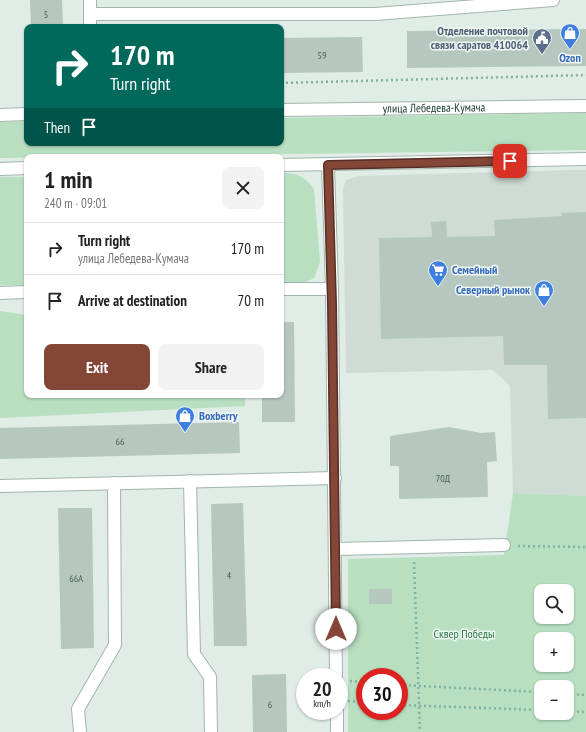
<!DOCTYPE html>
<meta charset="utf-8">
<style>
:root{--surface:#fff;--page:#f2f2f2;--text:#222;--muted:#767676;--line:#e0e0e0;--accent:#844637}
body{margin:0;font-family:"PT Sans Narrow",sans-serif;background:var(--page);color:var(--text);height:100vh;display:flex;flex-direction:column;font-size:15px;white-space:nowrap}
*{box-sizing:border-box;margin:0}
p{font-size:13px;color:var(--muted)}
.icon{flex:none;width:22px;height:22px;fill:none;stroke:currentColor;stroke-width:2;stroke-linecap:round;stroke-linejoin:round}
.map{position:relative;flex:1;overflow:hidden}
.sheet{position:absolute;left:24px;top:154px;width:260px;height:244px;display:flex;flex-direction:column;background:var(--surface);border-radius:8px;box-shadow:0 1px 3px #0004}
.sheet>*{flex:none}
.hud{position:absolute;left:24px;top:24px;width:260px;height:122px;border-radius:8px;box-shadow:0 1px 3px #0004;background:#00695c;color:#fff;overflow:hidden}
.tools{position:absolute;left:534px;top:584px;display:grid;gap:8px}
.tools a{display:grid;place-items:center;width:40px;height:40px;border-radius:8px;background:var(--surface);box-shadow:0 1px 3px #0004;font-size:20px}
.speed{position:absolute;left:296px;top:668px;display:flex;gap:8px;font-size:20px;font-weight:700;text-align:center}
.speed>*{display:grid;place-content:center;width:52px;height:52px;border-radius:50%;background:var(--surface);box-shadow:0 1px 3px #0004;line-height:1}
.speed small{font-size:10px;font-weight:400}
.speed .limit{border:6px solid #d22;background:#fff;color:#111}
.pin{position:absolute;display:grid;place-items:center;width:34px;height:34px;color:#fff;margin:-17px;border-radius:8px;box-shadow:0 2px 6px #0006}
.me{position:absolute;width:44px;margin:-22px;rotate:0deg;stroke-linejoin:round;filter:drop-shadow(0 0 3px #0008)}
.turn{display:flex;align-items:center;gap:14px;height:84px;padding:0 20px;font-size:18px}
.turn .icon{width:52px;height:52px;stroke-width:2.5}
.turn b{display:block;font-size:28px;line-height:34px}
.then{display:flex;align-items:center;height:38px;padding:0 20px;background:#0003;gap:8px;font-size:15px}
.round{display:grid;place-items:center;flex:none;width:42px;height:42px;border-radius:8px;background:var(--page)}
.summary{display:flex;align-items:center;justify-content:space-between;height:68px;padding:0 20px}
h1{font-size:24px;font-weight:600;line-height:30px}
.primary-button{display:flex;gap:8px;margin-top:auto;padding:8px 20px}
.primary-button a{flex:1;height:46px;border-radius:8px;background:var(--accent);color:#fff;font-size:16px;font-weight:600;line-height:46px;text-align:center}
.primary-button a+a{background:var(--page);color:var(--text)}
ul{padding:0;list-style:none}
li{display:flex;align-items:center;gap:12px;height:52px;padding:0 20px;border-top:1px solid var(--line)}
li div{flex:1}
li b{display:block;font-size:15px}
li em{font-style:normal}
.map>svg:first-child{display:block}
</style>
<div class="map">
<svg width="586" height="732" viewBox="0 0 586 732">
<rect width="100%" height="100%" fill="#e0ece6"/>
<!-- built -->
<path fill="#cedcd5" d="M 572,170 L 586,170 L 586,496 L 513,493 L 510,386 L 493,370 L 346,373 L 343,190 L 346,180 L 359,176 Z"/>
<!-- green -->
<path fill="#b8dfc0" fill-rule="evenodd" d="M 586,113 L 586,150 L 0,158 L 0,122 L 27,121 L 27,143 L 281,143 L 281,118 Z
M 281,173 C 296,172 306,177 314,189 L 320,262 L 314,278 L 306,282 L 281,282 Z
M 0,177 L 27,177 L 27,285 L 0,285 Z
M 0,311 L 27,315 L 27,395 L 245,395 L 245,406 L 0,418 Z
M 513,493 L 586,496 L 586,732 L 348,732 L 348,559 L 504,555 ZM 541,591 L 567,591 L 567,617 L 541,617 ZM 541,639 L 567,639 L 567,665 L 541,665 ZM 365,677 L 399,677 L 399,711 L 365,711 ZM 541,687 L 567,687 L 567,713 L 541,713 Z"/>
<!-- building -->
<path fill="#b5c7bf" d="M 30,0 L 62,0 L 63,27 L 31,27 Z
M 586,29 L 586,66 L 407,68 L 407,31 Z
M 362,37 L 363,72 L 281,73 L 281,38 Z
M 586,212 L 586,418 L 548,419 L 547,365 L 504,365 L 503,336 L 381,339 L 379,238 L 432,237 L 431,222 L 446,221 L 447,237 L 495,236 L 494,220 L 562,216 L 562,213 Z
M 281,322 L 294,322 L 295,422 L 262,422 L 262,395 L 281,395 Z
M 239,422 L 240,453 L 0,459 L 0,428 Z
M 449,427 L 481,433 L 495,432 L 497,461 L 487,462 L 488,497 L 399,499 L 399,466 L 390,466 L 390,436 Z
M 243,503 L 247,646 L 214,646 L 211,504 Z
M 58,508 L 92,508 L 94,648 L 61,649 Z
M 369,589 L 392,589 L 392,604 L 369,604 Z
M 286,674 L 287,732 L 253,732 L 252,675 Z"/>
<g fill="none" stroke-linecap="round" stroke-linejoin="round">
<!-- minor casing -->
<g stroke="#a3b4ad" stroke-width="14">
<g id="minor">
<path d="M 90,0 L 90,27"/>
<path d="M 91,14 L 375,14 L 553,0"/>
<path id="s1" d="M 281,110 L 586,106"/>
<path d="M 0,115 L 27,114"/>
<path d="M 281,165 L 586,159"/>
<path d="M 328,165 L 332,289 L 336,677"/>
<path d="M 0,169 L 27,168"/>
<path d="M 281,289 L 332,289"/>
<path d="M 0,293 L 27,292"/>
<path d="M 190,481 L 194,654 L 210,677 L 211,732"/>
<path d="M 0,486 L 335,478"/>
<path d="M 336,549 L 504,545"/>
<path d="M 337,711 L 337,732"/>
<path d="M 80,732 L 78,709 L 115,645 L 114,483"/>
</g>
</g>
<!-- path -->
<path stroke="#7fb2a0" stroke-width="2.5" stroke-dasharray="2 3" stroke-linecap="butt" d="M 281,83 L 586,75
M 518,546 L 586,547
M 414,562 L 420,732
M 350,681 L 365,682
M 399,685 L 541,692
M 567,694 L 586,695
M 348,701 L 365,702
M 399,705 L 541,710
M 567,711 L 586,712"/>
<!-- minor -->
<use href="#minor" stroke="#fff" stroke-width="12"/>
</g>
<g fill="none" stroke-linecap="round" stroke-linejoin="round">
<!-- route casing -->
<g stroke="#562e24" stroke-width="10">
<path id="route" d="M 336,629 L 332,304 L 328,165 L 510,161"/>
</g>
<!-- route -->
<use href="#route" stroke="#844637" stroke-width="7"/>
</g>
<!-- icons -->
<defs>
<g id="shop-pin" transform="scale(1)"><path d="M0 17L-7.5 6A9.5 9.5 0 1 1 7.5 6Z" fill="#3f7fe0" stroke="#f1f8f4"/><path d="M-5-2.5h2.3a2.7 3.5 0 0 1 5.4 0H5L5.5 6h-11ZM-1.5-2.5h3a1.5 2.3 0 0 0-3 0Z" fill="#fff"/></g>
<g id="civic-pin" transform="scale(1)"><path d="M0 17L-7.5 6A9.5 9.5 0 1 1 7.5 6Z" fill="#5c6f8a" stroke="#f1f8f4"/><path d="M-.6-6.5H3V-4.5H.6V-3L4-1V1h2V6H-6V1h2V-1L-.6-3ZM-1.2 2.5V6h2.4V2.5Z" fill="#fff"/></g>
<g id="supermarket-pin" transform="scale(1)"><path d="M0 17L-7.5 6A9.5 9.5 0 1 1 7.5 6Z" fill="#3f7fe0" stroke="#f1f8f4"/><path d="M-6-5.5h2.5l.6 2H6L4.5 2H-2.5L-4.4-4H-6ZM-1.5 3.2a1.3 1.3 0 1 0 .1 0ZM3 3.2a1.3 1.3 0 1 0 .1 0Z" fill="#fff"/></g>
</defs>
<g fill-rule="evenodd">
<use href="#shop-pin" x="570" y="33"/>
<use href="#civic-pin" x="542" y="38"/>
<use href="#supermarket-pin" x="438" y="270"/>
<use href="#shop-pin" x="544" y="290"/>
<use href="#shop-pin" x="185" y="416"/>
</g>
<g text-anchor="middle" stroke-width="3" stroke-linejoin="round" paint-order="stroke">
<!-- number labels -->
<g font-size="10" fill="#456057">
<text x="46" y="18">5</text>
<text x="322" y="59">59</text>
<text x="120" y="445">66</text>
<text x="443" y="482">70Д</text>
<text x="229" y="579">4</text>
<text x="76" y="582">66А</text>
<text x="270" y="708">6</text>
</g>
<!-- service labels -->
<g font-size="12" font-weight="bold" fill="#4e5e75" stroke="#f1f8f4" text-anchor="end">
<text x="528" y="35">Отделение почтовой<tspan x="528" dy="14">связи саратов 410064</tspan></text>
</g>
<!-- shop labels -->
<g font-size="12" font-weight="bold" fill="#366cbe" stroke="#f1f8f4" text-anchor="start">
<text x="570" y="62" text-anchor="middle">Ozon</text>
<text x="452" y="274">Семейный</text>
<text x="530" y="294" text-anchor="end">Северный рынок</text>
<text x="199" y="420">Boxberry</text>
</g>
<!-- street labels -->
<g font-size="12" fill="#203e34" stroke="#f1f8f4">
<text dy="4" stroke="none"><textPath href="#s1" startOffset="153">улица Лебедева-Кумача</textPath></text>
</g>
<!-- park labels -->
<g font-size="12" fill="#277743" stroke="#f1f8f4">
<text x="464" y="638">Сквер Победы</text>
</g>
</g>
</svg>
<div class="tools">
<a><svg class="icon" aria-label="search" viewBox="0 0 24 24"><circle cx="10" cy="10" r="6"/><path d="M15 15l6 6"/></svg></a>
<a>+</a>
<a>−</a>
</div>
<div class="speed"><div>20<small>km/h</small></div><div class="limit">30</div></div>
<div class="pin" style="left:510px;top:161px;background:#d93025"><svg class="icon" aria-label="arrive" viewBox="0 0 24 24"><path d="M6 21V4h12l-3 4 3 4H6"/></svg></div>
<svg class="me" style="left:336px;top:629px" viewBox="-20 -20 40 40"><circle r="19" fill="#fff"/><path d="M0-13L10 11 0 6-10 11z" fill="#844637"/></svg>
<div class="hud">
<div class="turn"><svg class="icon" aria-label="right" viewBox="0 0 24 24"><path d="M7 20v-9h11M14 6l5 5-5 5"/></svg><div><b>170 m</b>Turn right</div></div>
<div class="then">Then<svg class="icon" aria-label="arrive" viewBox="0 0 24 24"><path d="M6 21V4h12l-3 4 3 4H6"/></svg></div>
</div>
<section class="sheet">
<div class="summary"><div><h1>1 min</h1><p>240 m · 09:01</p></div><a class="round"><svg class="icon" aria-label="close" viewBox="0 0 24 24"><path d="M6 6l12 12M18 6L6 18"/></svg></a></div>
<ul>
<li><svg class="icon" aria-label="right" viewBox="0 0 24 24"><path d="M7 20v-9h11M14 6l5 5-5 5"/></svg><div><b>Turn right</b><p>улица Лебедева-Кумача</p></div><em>170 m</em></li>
<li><svg class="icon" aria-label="arrive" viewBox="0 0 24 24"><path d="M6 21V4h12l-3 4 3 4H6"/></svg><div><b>Arrive at destination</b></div><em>70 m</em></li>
</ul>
<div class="primary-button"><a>Exit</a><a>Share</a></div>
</section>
</div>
